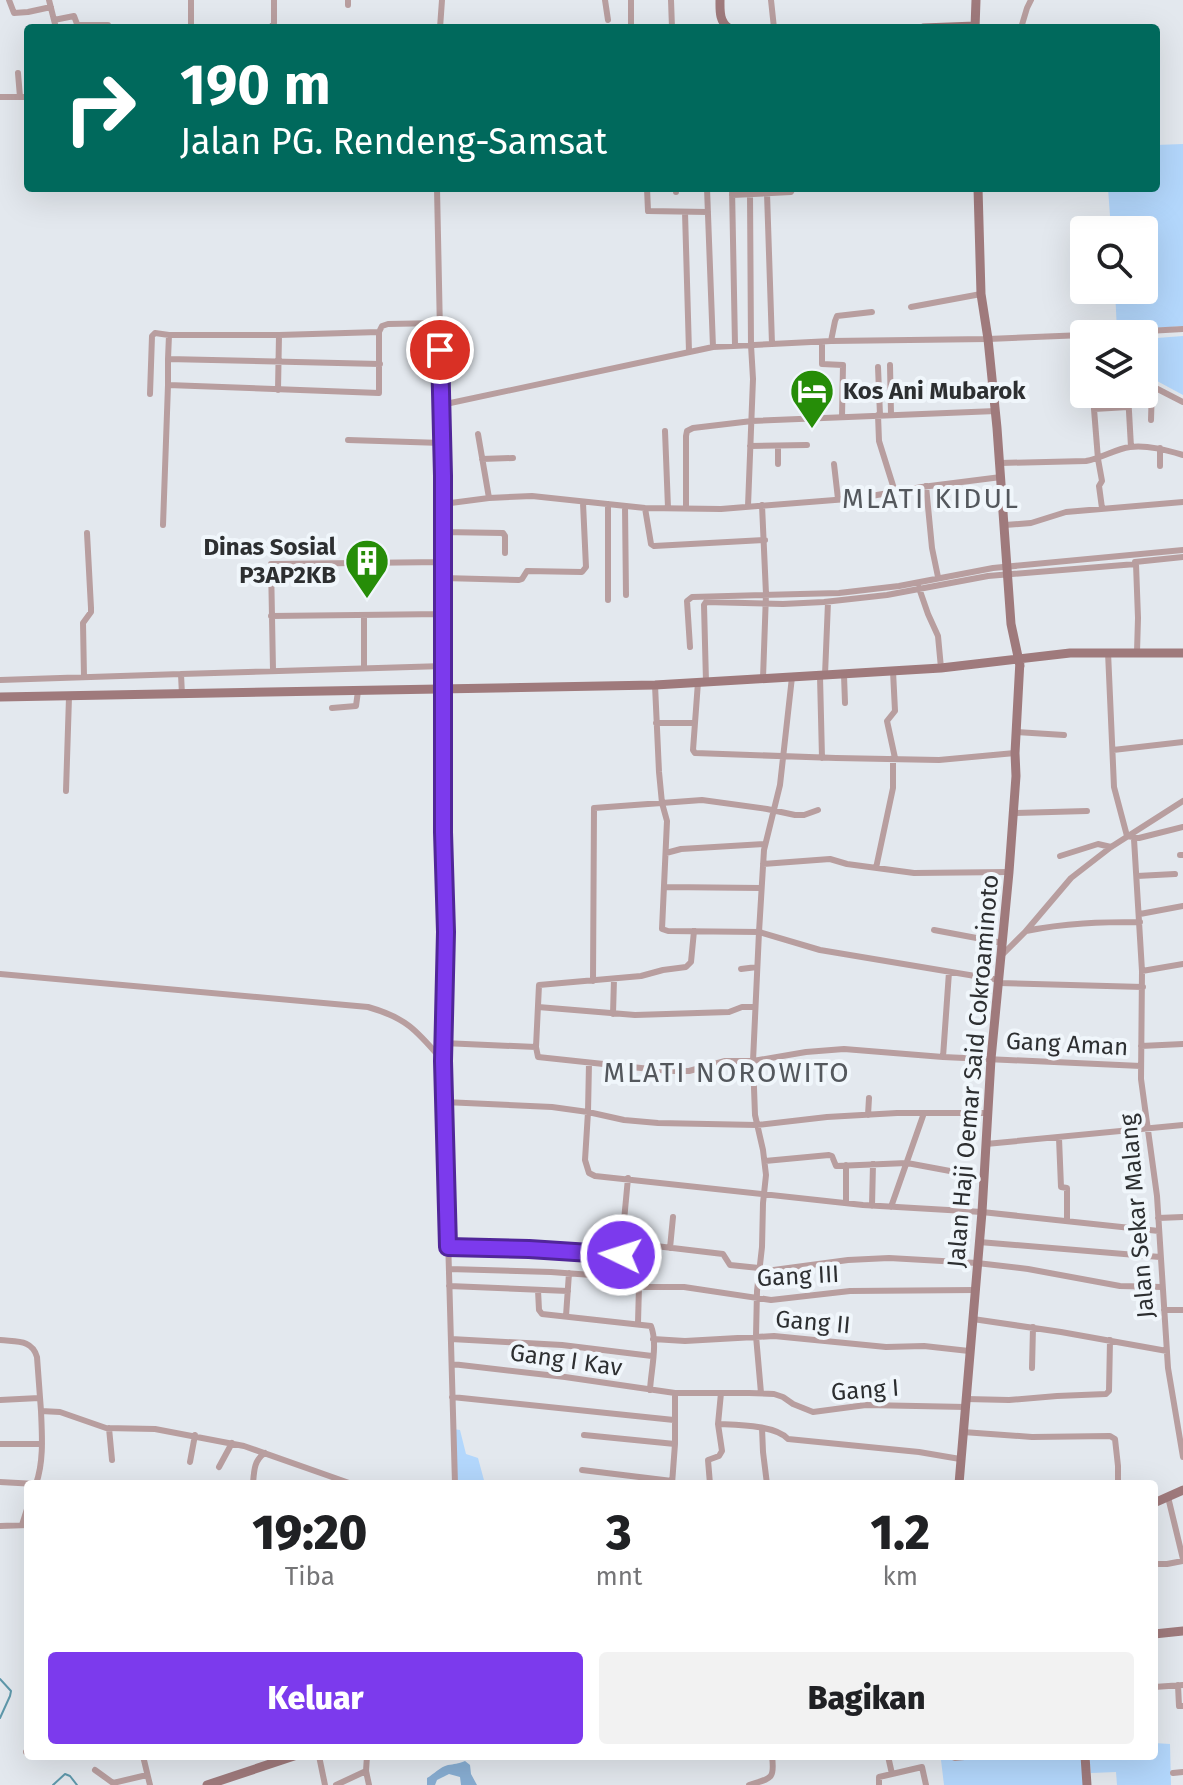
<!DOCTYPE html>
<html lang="id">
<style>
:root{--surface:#fff;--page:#f2f2f2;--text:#202124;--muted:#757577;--accent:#7c3aed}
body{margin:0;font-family:"Fira Sans",sans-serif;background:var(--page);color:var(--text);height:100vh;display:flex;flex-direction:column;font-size:30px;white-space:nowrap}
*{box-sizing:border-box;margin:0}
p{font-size:26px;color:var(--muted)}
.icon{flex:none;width:44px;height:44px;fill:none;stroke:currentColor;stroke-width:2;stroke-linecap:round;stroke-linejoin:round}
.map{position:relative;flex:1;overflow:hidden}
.sheet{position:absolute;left:24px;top:1480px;width:1134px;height:280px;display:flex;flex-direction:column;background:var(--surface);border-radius:8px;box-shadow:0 8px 32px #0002}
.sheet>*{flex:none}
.banner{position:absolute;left:24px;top:24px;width:1136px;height:168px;border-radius:8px;box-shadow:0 8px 32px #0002;background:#00695c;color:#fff;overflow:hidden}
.tools{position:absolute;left:1070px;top:216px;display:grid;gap:16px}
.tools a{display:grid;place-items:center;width:88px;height:88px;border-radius:8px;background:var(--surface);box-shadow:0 8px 32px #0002;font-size:40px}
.pin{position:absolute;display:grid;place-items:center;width:68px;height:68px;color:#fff;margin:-34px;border:4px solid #fff;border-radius:50%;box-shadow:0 2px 8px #0007}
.me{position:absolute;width:88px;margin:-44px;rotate:274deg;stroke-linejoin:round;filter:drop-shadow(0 0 6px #0008)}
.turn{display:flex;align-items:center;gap:28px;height:168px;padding:0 24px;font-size:36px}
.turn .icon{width:104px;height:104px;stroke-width:2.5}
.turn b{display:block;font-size:56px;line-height:68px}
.eta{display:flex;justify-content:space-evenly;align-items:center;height:136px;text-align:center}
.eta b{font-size:48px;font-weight:800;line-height:56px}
.primary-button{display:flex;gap:16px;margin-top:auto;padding:16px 24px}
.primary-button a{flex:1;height:92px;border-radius:8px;background:var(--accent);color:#fff;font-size:32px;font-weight:800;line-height:92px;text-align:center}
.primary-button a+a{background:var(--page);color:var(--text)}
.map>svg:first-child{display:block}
</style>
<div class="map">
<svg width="1183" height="1785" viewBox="0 0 1183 1785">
<rect width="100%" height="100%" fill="#e3e8ee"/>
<!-- green -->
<path fill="#b3d7fc" d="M 1183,144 L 1183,326 L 1117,331 L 1115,290 L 1144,290 L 1144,230 L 1111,230 L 1108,188 L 1156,188 L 1156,145 Z
M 1183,336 L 1183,395 L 1144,374 L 1144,339 Z
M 453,1429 L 460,1430 L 466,1454 L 478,1458 L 485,1484 L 455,1484 Z
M 1154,1743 L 1170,1744 L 1171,1785 L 1117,1785 L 1116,1772 L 1091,1773 L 1089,1756 L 1154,1756 Z
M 991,1756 L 1082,1756 L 1083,1785 L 944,1785 L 941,1760 Z"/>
<!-- forest -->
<path fill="#88aed3" d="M 465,1761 L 470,1765 L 471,1774 L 477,1785 L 461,1785 L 460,1777 L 449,1774 L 437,1780 L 435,1785 L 427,1785 L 427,1778 C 434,1774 440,1767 448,1765 C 454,1764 458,1764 465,1761 Z"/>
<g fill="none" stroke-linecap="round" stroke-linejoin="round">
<!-- stream -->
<path stroke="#5e98ab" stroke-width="2" d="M 0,1679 L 11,1691 L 10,1696 L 0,1718
M 53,1785 L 65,1774 L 70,1776 L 77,1785"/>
<!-- street -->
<path stroke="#b89e9f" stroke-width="6" d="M 9,0 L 14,13 L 28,12 L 51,7
M 49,0 L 56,28
M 191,0 L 191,28
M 605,0 L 608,20
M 671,0 L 672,28
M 771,0 L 774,28
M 348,5 L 348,0
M 54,20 L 74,16 L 77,24 L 79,25 L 108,25
M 270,28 L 274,23 L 274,0
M 440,28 L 442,0
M 631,28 L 631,0
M 1021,28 L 1027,8 L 1031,0
M 18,73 L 20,97
M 0,97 L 28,97
M 437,188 L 443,476 L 443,832 L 446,932 L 443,1061 L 455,1484
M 647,188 L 648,211 L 708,212
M 676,188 L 676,192
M 707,188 L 713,347
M 732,188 L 735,345
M 767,193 L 772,344
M 732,195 L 791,192 L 793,188
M 685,212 L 689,352
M 911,307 L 981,294
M 1095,334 L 1183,329
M 279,335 L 169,335 L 168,359 L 380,364
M 831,341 L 835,321 L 837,316 L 872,312
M 822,342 L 822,364 L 843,365 L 842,417
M 168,359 L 168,385 L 379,393 L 379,332 L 382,326 L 388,324 L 440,323
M 890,365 L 891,414
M 878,367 L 880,415
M 1144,382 L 1183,402
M 278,390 L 279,335 L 379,332
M 150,394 L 152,336 L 155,333 L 169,335
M 1128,394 L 1131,447
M 441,405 L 713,347 L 831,341 L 988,339 L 1084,335
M 878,415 L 879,441 L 895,492
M 1151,420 L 1152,386
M 665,431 L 668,508
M 478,434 L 489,498
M 348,440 L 442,443
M 750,446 L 807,445
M 1160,448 L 1160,466
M 482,459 L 513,458
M 1000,463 L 1086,461 C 1102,458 1115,449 1130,447 C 1148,445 1166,450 1183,455
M 778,464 L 778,446
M 834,464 L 838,499
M 926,486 L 932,548 L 938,577
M 443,504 L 489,498 L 532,496 L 645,508 L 721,509 L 860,498 L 922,487 L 1001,477
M 608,504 L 608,600
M 762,505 L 766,594 L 763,678
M 625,506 L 626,595
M 748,506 L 753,379 L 751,345 L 750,194
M 645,508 L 651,544 L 654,546 L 765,540
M 686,508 L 686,436 L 687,431 L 693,428 L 752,421 L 996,411
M 1102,508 L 1099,486 L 1102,481 L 1098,459 L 1094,409 L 1128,407
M 163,525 L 168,385
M 1005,525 L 1031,523 L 1066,512 L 1183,502
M 443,532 L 503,533 L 505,536 L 505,553
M 1135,562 L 1183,557
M 443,578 L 519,580 L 522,579 L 527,571 L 582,572 L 586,567 L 583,503
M 919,588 L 928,614 L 938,636 L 941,668
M 364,615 L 364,668
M 271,616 L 443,614
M 690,647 L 687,601 L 692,597 L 839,593 L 899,586 L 993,568 L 1183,550
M 1108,652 L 1114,787 L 1127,836 L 1139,838 L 1183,827
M 273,670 L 271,564 L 443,562
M 893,671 L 895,711 L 887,721 L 895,758
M 825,675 L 828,602
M 844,675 L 845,703
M 820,676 L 822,758
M 84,677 L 83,623 L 91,612 L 91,608 L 87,533
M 0,680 L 181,674
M 698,682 L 693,750 L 695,753 L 836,758 L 939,760 L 1015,753
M 706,682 L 704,605 L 706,602 L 783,604 L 824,602 L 887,595 L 988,576 L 1136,564 L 1138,618 L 1137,652
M 655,685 L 659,772 L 662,803 L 667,821 L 662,929 L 668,931 L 759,932 L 764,850 L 780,785 L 792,677
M 182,695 L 181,674 L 444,666
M 332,708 L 356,706 L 358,691
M 656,723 L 695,723
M 1016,732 L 1064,735
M 1113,750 L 1183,742
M 66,791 L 69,697
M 1013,813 L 1087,811
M 1134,839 L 1142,971 L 1141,1079 L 1157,1196 L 1168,1368 L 1183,1457
M 666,853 L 681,849 L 765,844
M 1180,855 L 1183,855
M 1060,856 L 1098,844 L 1111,847
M 763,864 L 830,859 L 847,864 L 914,873 L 1009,872
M 876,868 L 893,788 L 893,758
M 1137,876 L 1175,874
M 665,887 L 761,888
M 1140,914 L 1183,906
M 934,930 L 1003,943
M 694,931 L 691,962 L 686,967 L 663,970 L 641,976 L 539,985 L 536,1047 L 538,1057 L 669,1071 L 689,1071 L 725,1061 L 753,1061 L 806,1052 L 844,1049 L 943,1057 L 1141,1066
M 1026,931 C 1065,923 1102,922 1140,922
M 1003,954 L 1026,931 L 1071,878 L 1111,847 L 1183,801
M 741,969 L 757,967
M 1142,971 L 1183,964
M 0,974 L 368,1007 C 407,1018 417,1031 443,1061
M 593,981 L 594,808 L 702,800 L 767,809 L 795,815 L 804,815 L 818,810
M 999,983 L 1143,987
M 538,1007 L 635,1015 L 729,1012 L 742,1007 L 755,1007
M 613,1014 L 614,979
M 443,1043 L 536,1047
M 1141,1046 L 1183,1044
M 943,1057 L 949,972
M 589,1063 L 588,1112 L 624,1120 L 658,1123 L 757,1125 L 827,1117 L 897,1113 L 987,1113
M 444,1102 L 552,1107 L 588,1112 L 585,1160 L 589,1173 L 595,1176 L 863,1205 L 982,1212 L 1159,1231
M 868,1115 L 869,1098
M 1059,1138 L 1061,1187 L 1067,1188 L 1067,1221
M 986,1144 L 1183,1125
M 765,1161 L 829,1155 L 832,1156 L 836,1166 L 907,1163 L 950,1171
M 846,1165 L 846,1203
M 628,1178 L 622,1242 L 723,1254 L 730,1265 L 759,1268
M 872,1206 L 873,1164
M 891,1207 L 924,1113
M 1158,1218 L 1183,1217
M 622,1242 L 619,1277 L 620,1284 L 629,1287 L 684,1287 L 771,1300 L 850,1291 L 975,1290
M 979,1242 L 1160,1257
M 448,1247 L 529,1249 L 621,1255
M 670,1248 L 673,1217
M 449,1269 L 551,1272 L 619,1277
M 759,1272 L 848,1260 L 889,1258 L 977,1263 L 1028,1269 L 1120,1286 L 1162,1287
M 449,1286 L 568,1291
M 538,1290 L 539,1310 L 542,1314 L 651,1326 C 658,1344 651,1370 650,1390
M 1164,1310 L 1183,1310
M 566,1316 L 569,1273
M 973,1319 L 1061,1332 L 1167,1351
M 638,1323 L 639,1286
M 451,1339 L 562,1345 L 652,1356
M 653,1339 L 685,1341 L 774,1336 L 886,1347 L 924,1346 L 969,1351
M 0,1340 C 16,1342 32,1339 37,1357 L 41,1411 L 60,1412 L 106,1428 L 155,1429 L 244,1446 L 352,1484
M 452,1364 L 565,1377 L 675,1393 L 749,1393 L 774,1394 L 783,1397 L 793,1404 L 813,1412 L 866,1405 L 966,1407
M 1032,1368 L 1033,1327
M 761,1393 L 756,1336 L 757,1291 L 762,1247 L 763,1203 L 766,1175 L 763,1150 L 755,1115 L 753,1061 L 759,932 L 820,950 L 999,980
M 452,1397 L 674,1420
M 966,1399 L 1009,1400 L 1057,1396 L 1106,1394 L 1109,1391 L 1110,1340
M 0,1400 L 39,1398
M 718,1424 C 738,1425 775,1425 788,1439 L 919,1452 L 960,1459
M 109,1428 L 112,1460
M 762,1428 L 763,1452 L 767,1484
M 963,1432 L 1032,1437 L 1110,1436 L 1115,1439 L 1118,1466 L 1118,1484
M 584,1435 L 675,1444
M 0,1444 L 42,1444
M 190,1462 L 195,1435
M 219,1467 L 232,1443
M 582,1470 L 672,1481
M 0,1482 L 36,1484
M 36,1484 C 44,1461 42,1435 41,1411
M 253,1484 C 254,1471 254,1460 265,1453
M 672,1484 L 675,1444 L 675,1393
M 710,1484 L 708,1460 L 719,1456 L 722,1451 L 718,1424 L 721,1393
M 1168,1497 L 1183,1559
M 22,1525 L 28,1506
M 0,1526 L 28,1525
M 1154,1564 L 1167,1564 L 1183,1561
M 1178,1685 L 1179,1706 L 1183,1706
M 1154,1687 L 1183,1685
M 26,1752 L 28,1752
M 143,1756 L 150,1785
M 319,1756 L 325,1785
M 367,1756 L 366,1771 L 369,1785
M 888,1756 L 892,1774 L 922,1767 L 926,1785
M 950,1756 L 955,1758 L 974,1756
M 95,1770 L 113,1783 L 147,1775
M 1173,1773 L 1183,1772
M 336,1785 L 366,1771
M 749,1785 C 771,1778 775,1780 772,1756
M 879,1785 L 879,1777 L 892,1774"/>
<!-- secondary -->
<path stroke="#9f7a7c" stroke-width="9" d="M 720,0 C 720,10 719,22 729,28
M 923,28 L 975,26
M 975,28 L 976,0
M 978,188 L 981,294 L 988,339 L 997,428 L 1011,624 L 1020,666
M 0,697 L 655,685 L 941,668 L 1070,653 L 1183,653
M 959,1484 L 982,1212 L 991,1059 L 1009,872 L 1016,776 L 1015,753 L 1020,660
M 1154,1503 L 1183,1490
M 1154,1634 L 1183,1631
M 1085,1756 L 1087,1785
M 207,1785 L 294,1756"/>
</g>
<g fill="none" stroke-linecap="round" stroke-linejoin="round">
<!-- route casing -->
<g stroke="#51269a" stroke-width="20">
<path id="route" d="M 440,350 L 443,476 L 443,832 L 446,932 L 443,1061 L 448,1247 L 529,1249 L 621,1255"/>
</g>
<!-- route -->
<use href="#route" stroke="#7c3aed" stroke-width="14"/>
</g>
<!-- icons -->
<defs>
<g id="hotel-pin" transform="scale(2.3)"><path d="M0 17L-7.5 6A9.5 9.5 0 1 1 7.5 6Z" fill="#268d08" stroke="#f0f6fb"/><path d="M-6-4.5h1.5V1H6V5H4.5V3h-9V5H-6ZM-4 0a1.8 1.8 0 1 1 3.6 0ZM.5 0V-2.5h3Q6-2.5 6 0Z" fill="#fff"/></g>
<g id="building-pin" transform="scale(2.3)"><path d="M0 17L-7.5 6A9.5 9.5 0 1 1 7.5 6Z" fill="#268d08" stroke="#f0f6fb"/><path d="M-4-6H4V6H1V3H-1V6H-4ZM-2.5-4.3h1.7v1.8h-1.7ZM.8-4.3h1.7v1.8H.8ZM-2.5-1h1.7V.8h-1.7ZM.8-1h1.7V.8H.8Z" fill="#fff"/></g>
</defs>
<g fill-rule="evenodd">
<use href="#hotel-pin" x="812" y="391"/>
<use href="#building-pin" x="367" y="561"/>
</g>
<g text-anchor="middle" stroke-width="8" stroke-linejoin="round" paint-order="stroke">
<!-- poi labels -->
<g font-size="24" font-weight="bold" fill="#2d2f31" stroke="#f0f6fb" text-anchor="start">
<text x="843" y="399">Kos Ani Mubarok</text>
<text x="336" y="555" text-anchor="end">Dinas Sosial<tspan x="336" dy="28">P3AP2KB</tspan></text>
</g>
<!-- street labels -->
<g font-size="24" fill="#2d2f31" stroke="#f0f6fb">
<text transform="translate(1067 1044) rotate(3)" y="8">Gang Aman</text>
<text transform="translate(973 1071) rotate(-85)" y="8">Jalan Haji Oemar Said Cokroaminoto</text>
<text transform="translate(1137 1216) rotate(-95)" y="8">Jalan Sekar Malang</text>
<text transform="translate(798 1276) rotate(-3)" y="8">Gang III</text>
<text transform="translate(813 1322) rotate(5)" y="8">Gang II</text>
<text transform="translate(566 1360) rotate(8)" y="8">Gang I Kav</text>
<text transform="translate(865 1390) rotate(-4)" y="8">Gang I</text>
</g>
<!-- quarter labels -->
<g font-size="28" letter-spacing="2" fill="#54585d" stroke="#f0f6fb">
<text x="931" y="508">MLATI KIDUL</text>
<text x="727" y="1082">MLATI NOROWITO</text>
</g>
</g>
</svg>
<div class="tools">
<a><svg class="icon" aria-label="search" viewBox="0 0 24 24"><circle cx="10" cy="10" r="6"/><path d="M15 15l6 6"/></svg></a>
<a><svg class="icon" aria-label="layers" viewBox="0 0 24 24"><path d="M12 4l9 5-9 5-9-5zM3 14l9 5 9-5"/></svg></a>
</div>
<div class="pin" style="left:440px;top:350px;background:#d93025"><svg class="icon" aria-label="arrive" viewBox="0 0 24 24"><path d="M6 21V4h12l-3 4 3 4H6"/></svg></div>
<svg class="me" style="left:621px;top:1255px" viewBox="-20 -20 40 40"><circle r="17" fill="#7c3aed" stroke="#fff" stroke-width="3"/><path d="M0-11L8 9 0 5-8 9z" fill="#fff"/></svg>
<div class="banner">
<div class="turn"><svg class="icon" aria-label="right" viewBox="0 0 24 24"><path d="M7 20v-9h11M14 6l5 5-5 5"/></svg><div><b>190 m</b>Jalan PG. Rendeng-Samsat</div></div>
</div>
<section class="sheet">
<div class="eta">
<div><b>19:20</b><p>Tiba</p></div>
<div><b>3</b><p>mnt</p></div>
<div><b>1.2</b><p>km</p></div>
</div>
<div class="primary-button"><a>Keluar</a><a>Bagikan</a></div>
</section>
</div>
